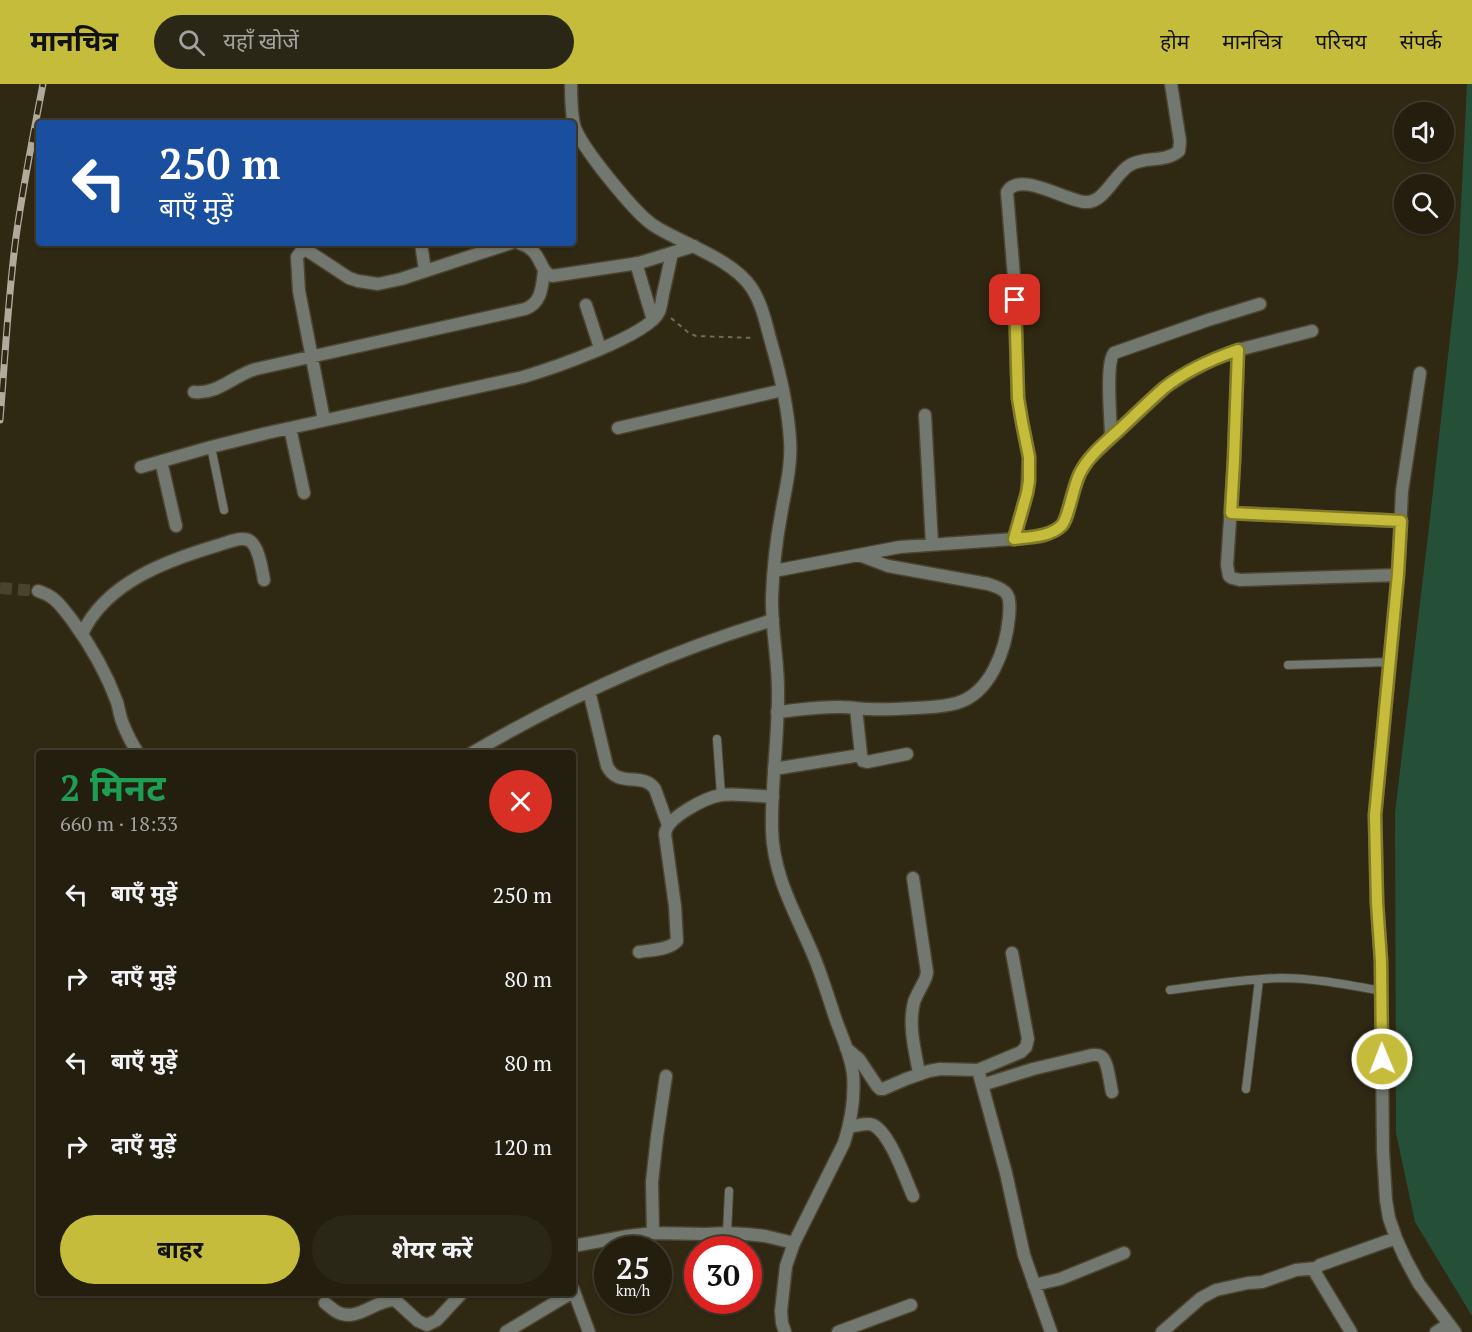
<!DOCTYPE html>
<html lang="hi">
<meta charset="utf-8">
<style>
:root{--surface:#231e0e;--page:#2b2717;--text:#f1f3f6;--muted:#a3a29e;--line:#403c2e;--accent:#c6bc3c}
body{margin:0;font-family:"PT Serif","Noto Sans Devanagari",serif;background:var(--page);color:var(--text);height:100vh;display:flex;flex-direction:column;font-size:22px;white-space:nowrap}
*{box-sizing:border-box;margin:0}
p{font-size:20px;color:var(--muted)}
.icon{flex:none;width:33px;height:33px;fill:none;stroke:currentColor;stroke-width:2;stroke-linecap:round;stroke-linejoin:round}
.map{position:relative;flex:1;overflow:hidden}
.panel{position:absolute;left:36px;top:666px;width:540px;height:546px;display:flex;flex-direction:column;background:var(--surface);border-radius:6px;box-shadow:0 2px 4px #0004,0 0 0 2px var(--line)}
.panel>*{flex:none}
.top-card{position:absolute;left:36px;top:36px;width:540px;height:126px;border-radius:6px;box-shadow:0 2px 4px #0004,0 0 0 2px var(--line);background:#1a4fa0;color:#fff;overflow:hidden}
.controls{position:absolute;left:1394px;top:18px;display:grid;gap:12px}
.controls a{display:grid;place-items:center;width:60px;height:60px;border-radius:50%;background:var(--surface);box-shadow:0 2px 4px #0004,0 0 0 2px var(--line);font-size:30px}
.speed{position:absolute;left:594px;top:1152px;display:flex;gap:12px;font-size:30px;font-weight:700;text-align:center}
.speed>*{display:grid;place-content:center;width:78px;height:78px;border-radius:50%;background:var(--surface);box-shadow:0 2px 4px #0004,0 0 0 2px var(--line);line-height:1}
.speed small{font-size:15px;font-weight:400}
.speed .limit{border:9px solid #d22;background:#fff;color:#111}
.pin{position:absolute;display:grid;place-items:center;width:51px;height:51px;color:#fff;margin:-26px;border-radius:12px;box-shadow:0 3px 9px #0006}
.me{position:absolute;width:66px;margin:-33px;rotate:359deg;stroke-linejoin:round;filter:drop-shadow(0 0 4px #0008)}
.turn{display:flex;align-items:center;gap:21px;height:126px;padding:0 24px;font-size:27px}
.turn .icon{width:78px;height:78px;stroke-width:2.5}
.turn b{display:block;font-size:42px;line-height:51px}
.round{display:grid;place-items:center;flex:none;width:63px;height:63px;border-radius:32px;background:var(--page)}
.headline{display:flex;align-items:center;justify-content:space-between;height:102px;padding:0 24px}
h1{font-size:36px;font-weight:700;line-height:45px;color:#1e9e55}
.primary-button{display:flex;gap:12px;margin-top:auto;padding:12px 24px}
.primary-button a{flex:1;height:69px;border-radius:36px;background:var(--accent);color:#111;font-size:24px;font-weight:700;line-height:69px;text-align:center}
.primary-button a+a{background:var(--page);color:var(--text)}
ul{padding:0;list-style:none}
li{display:flex;align-items:center;gap:18px;height:84px;padding:0 24px}
li div{flex:1}
li b{display:block;font-size:22px}
li em{font-style:normal}
header{display:flex;align-items:center;gap:36px;box-sizing:border-box;height:84px;padding:0 30px;background:var(--accent);color:#111}
header strong{font-size:28px}
nav{display:flex;gap:33px;margin-inline-start:auto;font-size:21px}
.search{width:420px;height:54px;background:var(--page);display:flex;align-items:center;gap:15px;box-sizing:border-box;padding:0 21px;border-radius:33px;color:var(--muted);font-size:22px}
.map>svg:first-child{display:block}
</style>
<header>
<strong>मानचित्र</strong>
<div class="search"><svg class="icon" aria-label="search" viewBox="0 0 24 24"><circle cx="10" cy="10" r="6"/><path d="M15 15l6 6"/></svg>यहाँ खोजें</div>
<nav><a>होम</a><a>मानचित्र</a><a>परिचय</a><a>संपर्क</a></nav>
</header>
<div class="map">
<svg width="1472" height="1248" viewBox="0 0 1472 1248">
<rect width="100%" height="100%" fill="#2f2813"/>
<!-- green -->
<path fill="#264f37" d="M 1467,0 L 1472,0 L 1472,1232 L 1415,1138 L 1396,1049 L 1395,729 L 1429,443 L 1458,182 Z"/>
<g fill="none" stroke-linecap="round" stroke-linejoin="round">
<!-- minor-tunnel -->
<path stroke="#49422f" stroke-width="12" stroke-dasharray="12 6" stroke-linecap="butt" d="M 0,504 L 38,507"/>
<!-- service casing -->
<g stroke="#4b4430" stroke-width="10">
<path id="service" d="M 211,363 L 224,426
M 1288,581 L 1390,578
M 717,655 L 721,711
M 1170,906 C 1207,901 1244,895 1281,894 C 1314,894 1348,901 1382,907
M 1246,1005 L 1259,896
M 727,1149 L 729,1107"/>
</g>
<!-- minor casing -->
<g stroke="#4b4430" stroke-width="15">
<path id="minor" d="M 421,159 L 425,187
M 519,159 C 544,167 537,186 552,192 L 639,179 L 694,162
M 636,179 L 653,236
M 586,221 L 600,264
M 1238,266 L 1234,376 L 1227,481 L 1229,492 L 1232,494 L 1240,496 L 1398,491
M 1420,289 L 1402,407 L 1398,491 L 1375,731 L 1377,819 L 1381,877 L 1383,1067 L 1386,1116 L 1389,1134 L 1396,1154 L 1405,1174 L 1419,1200 L 1455,1248
M 194,308 C 217,311 234,291 256,285 L 525,225 C 542,219 542,202 544,187
M 925,331 L 932,460
M 324,336 L 299,207 L 297,173 L 302,166 L 308,167 L 349,194 L 358,197 L 378,200 L 401,195 L 511,159
M 290,344 L 304,409
M 618,344 L 783,306
M 1111,353 C 1111,336 1105,280 1114,269 L 1208,236 L 1260,220
M 161,377 L 176,442
M 141,383 L 211,363 L 267,349 L 523,293 C 550,285 648,252 659,228 C 661,223 662,216 663,210 C 666,197 669,183 672,169
M 1231,429 L 1401,437
M 1014,455 L 1027,409 L 1029,373 L 1022,338 L 1018,314 L 1014,193 L 1007,108 C 1019,86 1066,117 1085,118 C 1104,120 1115,89 1130,81 C 1145,72 1165,79 1179,67 L 1180,57 L 1171,0
M 774,487 L 900,463 L 1014,455 L 1042,452 L 1054,447 L 1062,442 L 1065,436 L 1074,405 L 1080,389 L 1089,375 L 1166,303 L 1183,292 L 1212,276 L 1238,266 L 1312,247
M 38,507 C 55,512 61,522 72,536 C 91,562 106,588 117,618 C 119,625 120,633 123,640 C 127,650 132,660 138,669
M 82,550 C 106,498 168,476 219,461 C 227,458 243,452 250,457 C 259,463 262,486 264,496
M 589,607 L 607,682 C 618,705 643,687 655,705 L 668,741
M 856,624 L 861,671 L 863,677 L 867,678 L 907,670
M 777,628 C 798,626 821,622 842,623 C 851,623 860,625 869,625 C 885,626 900,625 916,624 C 929,623 944,623 957,619 C 991,609 1006,565 1009,533 C 1011,511 1009,506 988,500 L 888,482 L 859,471
M 472,669 C 567,613 668,568 773,536
M 774,685 L 861,671
M 913,794 L 927,888 L 926,893 C 923,901 917,909 914,918 C 908,941 915,967 919,989
M 639,868 C 651,866 669,866 677,857 L 675,822 L 665,750 C 667,733 705,714 721,711 C 734,709 758,712 773,713
M 846,964 L 859,975 L 877,1002 L 880,1005 L 883,1005 L 906,995 L 929,987 L 940,985 L 978,986 L 1021,968 L 1026,963 L 1028,955 L 1012,869
M 978,986 L 1006,1089 L 1024,1171 L 1051,1248
M 982,1001 L 1033,985 L 1092,971 C 1096,971 1099,970 1102,973 C 1108,978 1110,1000 1112,1008
M 849,1043 C 856,1042 866,1038 873,1041 C 890,1049 905,1094 913,1112
M 653,1149 L 652,1098 L 657,1053 L 666,992
M 573,1162 L 628,1152 L 653,1149 L 706,1150 L 727,1149 L 746,1150 L 765,1152 L 794,1159
M 1034,1201 L 1060,1195 L 1124,1169
M 573,1205 L 589,1248
M 325,1219 C 329,1222 333,1226 337,1228 C 357,1239 376,1215 395,1216 L 418,1237 L 427,1241 L 437,1236 L 462,1209
M 506,1248 L 571,1209
M 838,1248 L 911,1221
M 1162,1248 L 1201,1214 L 1216,1206 L 1248,1199 L 1262,1198 L 1296,1186 L 1316,1184
M 1351,1248 L 1316,1190 L 1316,1184 L 1320,1181 L 1396,1154
M 1436,1248 L 1449,1240"/>
</g>
<!-- tertiary casing -->
<g stroke="#4b4430" stroke-width="15">
<path id="tertiary" d="M 571,0 C 571,14 571,27 574,41 C 580,62 635,129 653,141 C 682,160 731,174 751,203 C 762,219 766,240 771,258 C 780,289 788,323 790,356 C 792,381 785,407 781,431 C 776,458 773,485 772,513 C 771,546 779,579 778,612 C 778,657 771,701 772,746 C 773,791 795,828 812,868 C 822,891 829,916 837,939 C 843,955 851,972 853,990 C 855,1013 851,1037 844,1059 L 794,1159 L 786,1182 L 781,1227 L 782,1239 L 785,1248"/>
</g>
<!-- path -->
<path stroke="#716b59" stroke-width="2" stroke-dasharray="4.5 4.5" stroke-linecap="butt" d="M 671,234 L 689,249 L 696,252 L 755,254"/>
<!-- service -->
<use href="#service" stroke="#72786f" stroke-width="8"/>
<!-- minor -->
<use href="#minor" stroke="#72786f" stroke-width="12"/>
<!-- tertiary -->
<use href="#tertiary" stroke="#72786f" stroke-width="12"/>
<!-- rail casing -->
<g stroke="#afaa9b" stroke-width="7">
<path id="rail" d="M 0,336 C 5,275 8,214 16,153 C 23,102 33,51 43,0"/>
</g>
<!-- rail -->
<use href="#rail" stroke="#2f2813" stroke-width="4.5" stroke-dasharray="14" stroke-linecap="butt"/>
</g>
<g fill="none" stroke-linecap="round" stroke-linejoin="round">
<!-- route casing -->
<g stroke="#817a27" stroke-width="15">
<path id="route" d="M 1015,216 L 1018,314 L 1022,338 L 1029,373 L 1029,397 L 1027,409 L 1014,455 C 1029,453 1051,453 1062,441 C 1069,433 1073,402 1080,389 C 1089,371 1106,358 1120,345 C 1135,331 1149,317 1164,304 C 1185,287 1212,275 1238,266 L 1234,376 L 1231,429 L 1401,437 L 1398,490 L 1375,731 L 1377,819 L 1381,877 L 1382,975"/>
</g>
<!-- route -->
<use href="#route" stroke="#c6bc3c" stroke-width="10"/>
</g>
</svg>
<div class="controls">
<a><svg class="icon" aria-label="sound" viewBox="0 0 24 24"><path d="M4 9h4l5-4v14l-5-4H4zM17 9q2 3 0 6"/></svg></a>
<a><svg class="icon" aria-label="search" viewBox="0 0 24 24"><circle cx="10" cy="10" r="6"/><path d="M15 15l6 6"/></svg></a>
</div>
<div class="speed"><div>25<small>km/h</small></div><div class="limit">30</div></div>
<div class="pin" style="left:1015px;top:216px;background:#d93025"><svg class="icon" aria-label="arrive" viewBox="0 0 24 24"><path d="M6 21V4h12l-3 4 3 4H6"/></svg></div>
<svg class="me" style="left:1382px;top:975px" viewBox="-20 -20 40 40"><circle r="17" fill="#c6bc3c" stroke="#fff" stroke-width="3"/><path d="M0-11L8 9 0 5-8 9z" fill="#fff"/></svg>
<div class="top-card">
<div class="turn"><svg class="icon" aria-label="left" viewBox="0 0 24 24"><path d="M17 20v-9H6M10 6l-5 5 5 5"/></svg><div><b>250 m</b>बाएँ मुड़ें</div></div>
</div>
<section class="panel">
<div class="headline"><div><h1>2 मिनट</h1><p>660 m · 18:33</p></div><a class="round" style="background:#d93025;color:#fff"><svg class="icon" aria-label="close" viewBox="0 0 24 24"><path d="M6 6l12 12M18 6L6 18"/></svg></a></div>
<ul>
<li><svg class="icon" aria-label="left" viewBox="0 0 24 24"><path d="M17 20v-9H6M10 6l-5 5 5 5"/></svg><div><b>बाएँ मुड़ें</b></div><em>250 m</em></li>
<li><svg class="icon" aria-label="right" viewBox="0 0 24 24"><path d="M7 20v-9h11M14 6l5 5-5 5"/></svg><div><b>दाएँ मुड़ें</b></div><em>80 m</em></li>
<li><svg class="icon" aria-label="left" viewBox="0 0 24 24"><path d="M17 20v-9H6M10 6l-5 5 5 5"/></svg><div><b>बाएँ मुड़ें</b></div><em>80 m</em></li>
<li><svg class="icon" aria-label="right" viewBox="0 0 24 24"><path d="M7 20v-9h11M14 6l5 5-5 5"/></svg><div><b>दाएँ मुड़ें</b></div><em>120 m</em></li>
</ul>
<div class="primary-button"><a>बाहर</a><a>शेयर करें</a></div>
</section>
</div>
